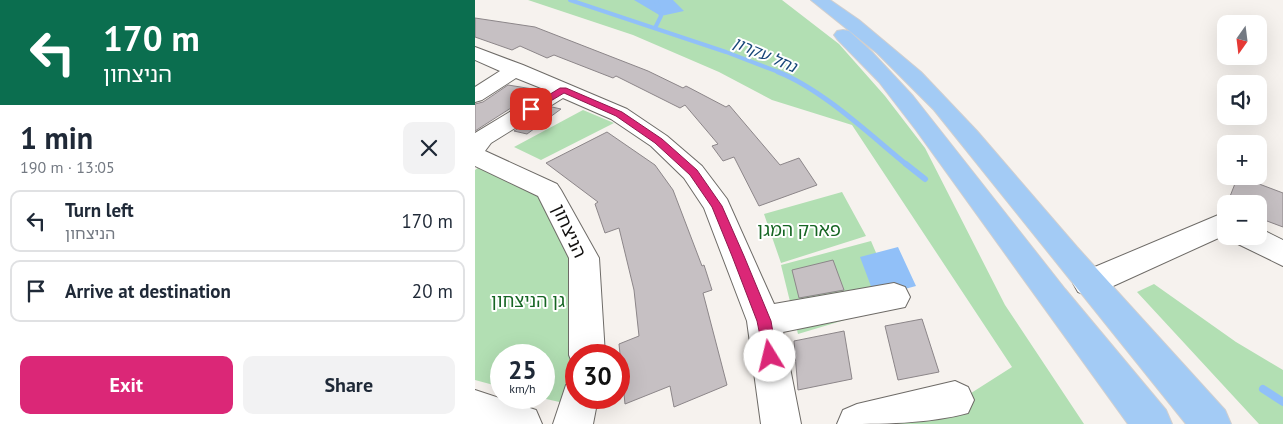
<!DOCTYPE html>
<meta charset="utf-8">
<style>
:root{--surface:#fff;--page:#f2f2f3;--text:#1f2937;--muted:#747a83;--line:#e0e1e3;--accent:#db2777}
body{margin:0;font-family:"PT Sans","Noto Sans Hebrew",sans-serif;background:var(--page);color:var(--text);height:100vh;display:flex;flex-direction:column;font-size:19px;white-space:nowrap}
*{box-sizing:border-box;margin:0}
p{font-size:16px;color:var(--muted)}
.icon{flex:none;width:28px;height:28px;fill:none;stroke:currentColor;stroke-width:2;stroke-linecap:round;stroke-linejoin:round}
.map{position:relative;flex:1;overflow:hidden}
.sheet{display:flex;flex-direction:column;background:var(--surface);width:475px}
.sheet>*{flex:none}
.hud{background:#0b6e4f;color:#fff;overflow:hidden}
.needle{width:32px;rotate:194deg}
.tools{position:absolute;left:742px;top:15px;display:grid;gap:10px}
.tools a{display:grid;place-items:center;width:50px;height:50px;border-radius:10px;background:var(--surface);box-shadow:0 5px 20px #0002;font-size:25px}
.speed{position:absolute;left:15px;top:344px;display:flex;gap:10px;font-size:25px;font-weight:700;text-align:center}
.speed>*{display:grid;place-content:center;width:65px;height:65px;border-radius:50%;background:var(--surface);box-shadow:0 5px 20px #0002;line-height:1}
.speed small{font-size:12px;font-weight:400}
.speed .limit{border:8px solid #d22;background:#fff;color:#111}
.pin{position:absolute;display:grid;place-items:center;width:42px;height:42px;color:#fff;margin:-21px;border-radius:10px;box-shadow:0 2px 8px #0006}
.me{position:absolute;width:55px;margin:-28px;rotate:351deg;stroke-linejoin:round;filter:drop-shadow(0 0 4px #0008)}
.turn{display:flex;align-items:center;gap:18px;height:105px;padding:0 20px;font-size:22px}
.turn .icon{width:65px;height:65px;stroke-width:2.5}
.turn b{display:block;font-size:35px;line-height:42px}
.round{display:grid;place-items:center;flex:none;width:52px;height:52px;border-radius:10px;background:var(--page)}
.summary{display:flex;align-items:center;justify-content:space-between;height:85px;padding:0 20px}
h1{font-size:30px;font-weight:700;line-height:38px}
.button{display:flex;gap:10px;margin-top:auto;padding:10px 20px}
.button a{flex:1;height:58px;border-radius:10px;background:var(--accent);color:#fff;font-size:20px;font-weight:700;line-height:58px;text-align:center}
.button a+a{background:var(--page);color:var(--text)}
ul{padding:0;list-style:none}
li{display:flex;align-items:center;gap:15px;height:62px;margin:0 10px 8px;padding:0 10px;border:2px solid var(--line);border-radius:10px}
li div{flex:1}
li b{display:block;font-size:19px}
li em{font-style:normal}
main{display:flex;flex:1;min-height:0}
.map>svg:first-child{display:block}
</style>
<main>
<section class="sheet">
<div class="hud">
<div class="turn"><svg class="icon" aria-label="left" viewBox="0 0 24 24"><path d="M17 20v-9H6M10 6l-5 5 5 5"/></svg><div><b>170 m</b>הניצחון</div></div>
</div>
<div class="summary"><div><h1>1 min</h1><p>190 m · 13:05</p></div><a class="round"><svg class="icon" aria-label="close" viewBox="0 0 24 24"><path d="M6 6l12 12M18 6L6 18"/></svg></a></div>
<ul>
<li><svg class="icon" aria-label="left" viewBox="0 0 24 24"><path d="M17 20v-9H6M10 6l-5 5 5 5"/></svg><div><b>Turn left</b><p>הניצחון</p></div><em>170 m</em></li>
<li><svg class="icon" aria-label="arrive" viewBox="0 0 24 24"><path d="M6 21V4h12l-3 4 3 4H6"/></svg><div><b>Arrive at destination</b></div><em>20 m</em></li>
</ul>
<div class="button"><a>Exit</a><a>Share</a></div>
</section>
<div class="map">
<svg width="808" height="424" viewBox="0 0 808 424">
<rect width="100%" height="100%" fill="#f6f2ee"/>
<!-- green -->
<path fill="#b2dfb3" d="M 53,0 L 307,0 L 364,44 L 410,96 L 450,148 L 530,305 L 609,424 L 419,424 L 471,409 L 537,367 L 377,125 L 297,100 L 244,72 L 158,35 Z
M 108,110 L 139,123 L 66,160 L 39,147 Z
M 4,167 L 66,191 L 105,260 L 101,379 L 93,404 L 67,398 L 69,355 L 26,355 L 26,387 L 0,380 L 0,170 Z
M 367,192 L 391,236 L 306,263 L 289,214 Z
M 396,241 L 423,304 L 323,334 L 306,265 Z
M 679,284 L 761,342 L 808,370 L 808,424 L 784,424 L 662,292 Z"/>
<!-- water -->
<path fill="#91c0f8" d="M 159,0 L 198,0 L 209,11 L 186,16 Z
M 423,247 L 441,286 L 400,297 L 385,257 Z"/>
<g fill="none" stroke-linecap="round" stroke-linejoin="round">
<!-- stream-far3 -->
<path stroke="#91c0f8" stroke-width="4" d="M 95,0 L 251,52 L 306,73
M 180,28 L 186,16 L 181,0"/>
<!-- stream-far2 -->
<path stroke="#91c0f8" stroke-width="5" d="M 303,72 C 347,89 395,135 432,165"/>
<!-- stream-far1 -->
<path stroke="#91c0f8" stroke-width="6" d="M 431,164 L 450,179"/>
<!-- stream -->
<path stroke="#91c0f8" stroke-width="8" d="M 788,389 L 808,402"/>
</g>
<!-- building -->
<path fill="#c6c0c3" stroke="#8c8689" d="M 0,18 L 60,27 L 173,71 L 208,88 L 211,86 L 251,107 L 254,105 L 305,165 L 324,158 L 342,185 L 284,206 L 259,157 L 248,161 L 237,146 L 243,144 L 210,105 L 205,108 L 141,76 L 138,78 L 79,55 L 72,58 L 45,46 L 37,50 L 0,37 Z
M 33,85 L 64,90 L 0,131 L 0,104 L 8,102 Z
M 77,107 L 86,109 L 52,134 L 39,131 Z
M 132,132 L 180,165 L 198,190 L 227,266 L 229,265 L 237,290 L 228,293 L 252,385 L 199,407 L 195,386 L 150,404 L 144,344 L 164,336 L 159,290 L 144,228 L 130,233 L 120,204 L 123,202 L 71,163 Z
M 763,176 L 808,193 L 808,227 L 784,218 L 784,204 L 752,204 Z
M 358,260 L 369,290 L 324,298 L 317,270 Z
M 447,319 L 464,372 L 423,380 L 410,326 Z
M 369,331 L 377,379 L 323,390 L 319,341 Z"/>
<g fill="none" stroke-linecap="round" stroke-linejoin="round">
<!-- minor casing -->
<g stroke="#6e6b67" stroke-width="2">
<path id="minor" d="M 0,47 L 48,65 L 152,109 L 192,136 L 227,166 L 252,199 L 299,304 L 419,283 L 430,287 L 435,297 L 430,307 L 308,332 L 326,424 L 286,424 L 272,321 L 229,208 L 209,178 L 176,146 L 136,119 L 88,98 L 16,143 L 10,151 L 82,184 L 86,190 L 124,258 L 130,355 L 101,355 L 101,367 L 99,367 L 94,355 L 94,258 L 63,196 L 0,166 L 0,133 L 71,90 L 41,78 L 7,100 L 0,102 L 0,87 L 25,71 L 0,60 Z
M 748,213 L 751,214 L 752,236 L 748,236 L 625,292 L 614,296 L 603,292 L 598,283 L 603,274 Z
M 784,228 L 808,240 L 808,266 L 763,244 L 759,236 L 784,236 Z
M 101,380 L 101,398 L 123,398 L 118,424 L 78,424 L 91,385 Z
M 480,381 L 493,387 L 499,400 L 493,413 C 453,424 406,424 362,424 L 368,410 L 382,404 Z
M 0,390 L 61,410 L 67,424 L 0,424 Z"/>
</g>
<!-- major casing -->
<g stroke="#d0cfcf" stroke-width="2">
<path id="major" d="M 336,0 L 355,0 L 384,20 L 446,72 L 502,131 L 602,247 L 750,410 L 756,424 L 711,424 L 459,110 L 402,53 Z
M 368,30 L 374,31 L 397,52 L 438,96 L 590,289 L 691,410 L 697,424 L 653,424 L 441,130 L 404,82 L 362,39 L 359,35 L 362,31 Z"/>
</g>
<!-- minor -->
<use href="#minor" fill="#fff" fill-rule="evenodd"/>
<!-- major -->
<use href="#major" fill="#a3cbf5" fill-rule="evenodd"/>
</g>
<!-- route -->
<path fill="#db2777" stroke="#8e194d" d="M 85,88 L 91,88 L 147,112 L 187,139 L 222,170 L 247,206 L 269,256 L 296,321 L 302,356 L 300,360 L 295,362 L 290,360 L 282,321 L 257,256 L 237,207 L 215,175 L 180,143 L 141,116 L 89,93 L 59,111 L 51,109 Z"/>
<g text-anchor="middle" stroke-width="4" stroke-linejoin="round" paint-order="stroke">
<!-- far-water labels -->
<g font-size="16" font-style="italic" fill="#184779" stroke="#fff">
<text transform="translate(290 54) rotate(23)" y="6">נחל עקרון</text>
</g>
<!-- park labels -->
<g font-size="18" fill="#166523" stroke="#fff">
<text x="324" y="236">פארק המגן</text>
<text x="53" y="307">גן הניצחון</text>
</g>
<!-- street labels -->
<g font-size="18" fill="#12100f" stroke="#fff">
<text transform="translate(94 231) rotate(65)" y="6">הניצחון</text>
</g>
</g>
</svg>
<div class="tools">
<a><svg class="needle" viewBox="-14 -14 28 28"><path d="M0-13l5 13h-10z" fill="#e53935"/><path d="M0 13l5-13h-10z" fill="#747a83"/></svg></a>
<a><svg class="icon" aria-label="sound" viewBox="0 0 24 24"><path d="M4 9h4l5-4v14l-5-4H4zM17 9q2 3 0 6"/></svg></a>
<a>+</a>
<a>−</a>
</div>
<div class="speed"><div>25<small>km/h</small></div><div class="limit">30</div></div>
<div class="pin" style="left:56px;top:109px;background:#d93025"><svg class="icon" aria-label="arrive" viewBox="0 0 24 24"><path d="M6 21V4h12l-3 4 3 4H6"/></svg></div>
<svg class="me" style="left:295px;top:356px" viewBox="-20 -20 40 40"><circle r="19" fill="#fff"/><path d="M0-13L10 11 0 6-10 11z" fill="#db2777"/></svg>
</div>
</main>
